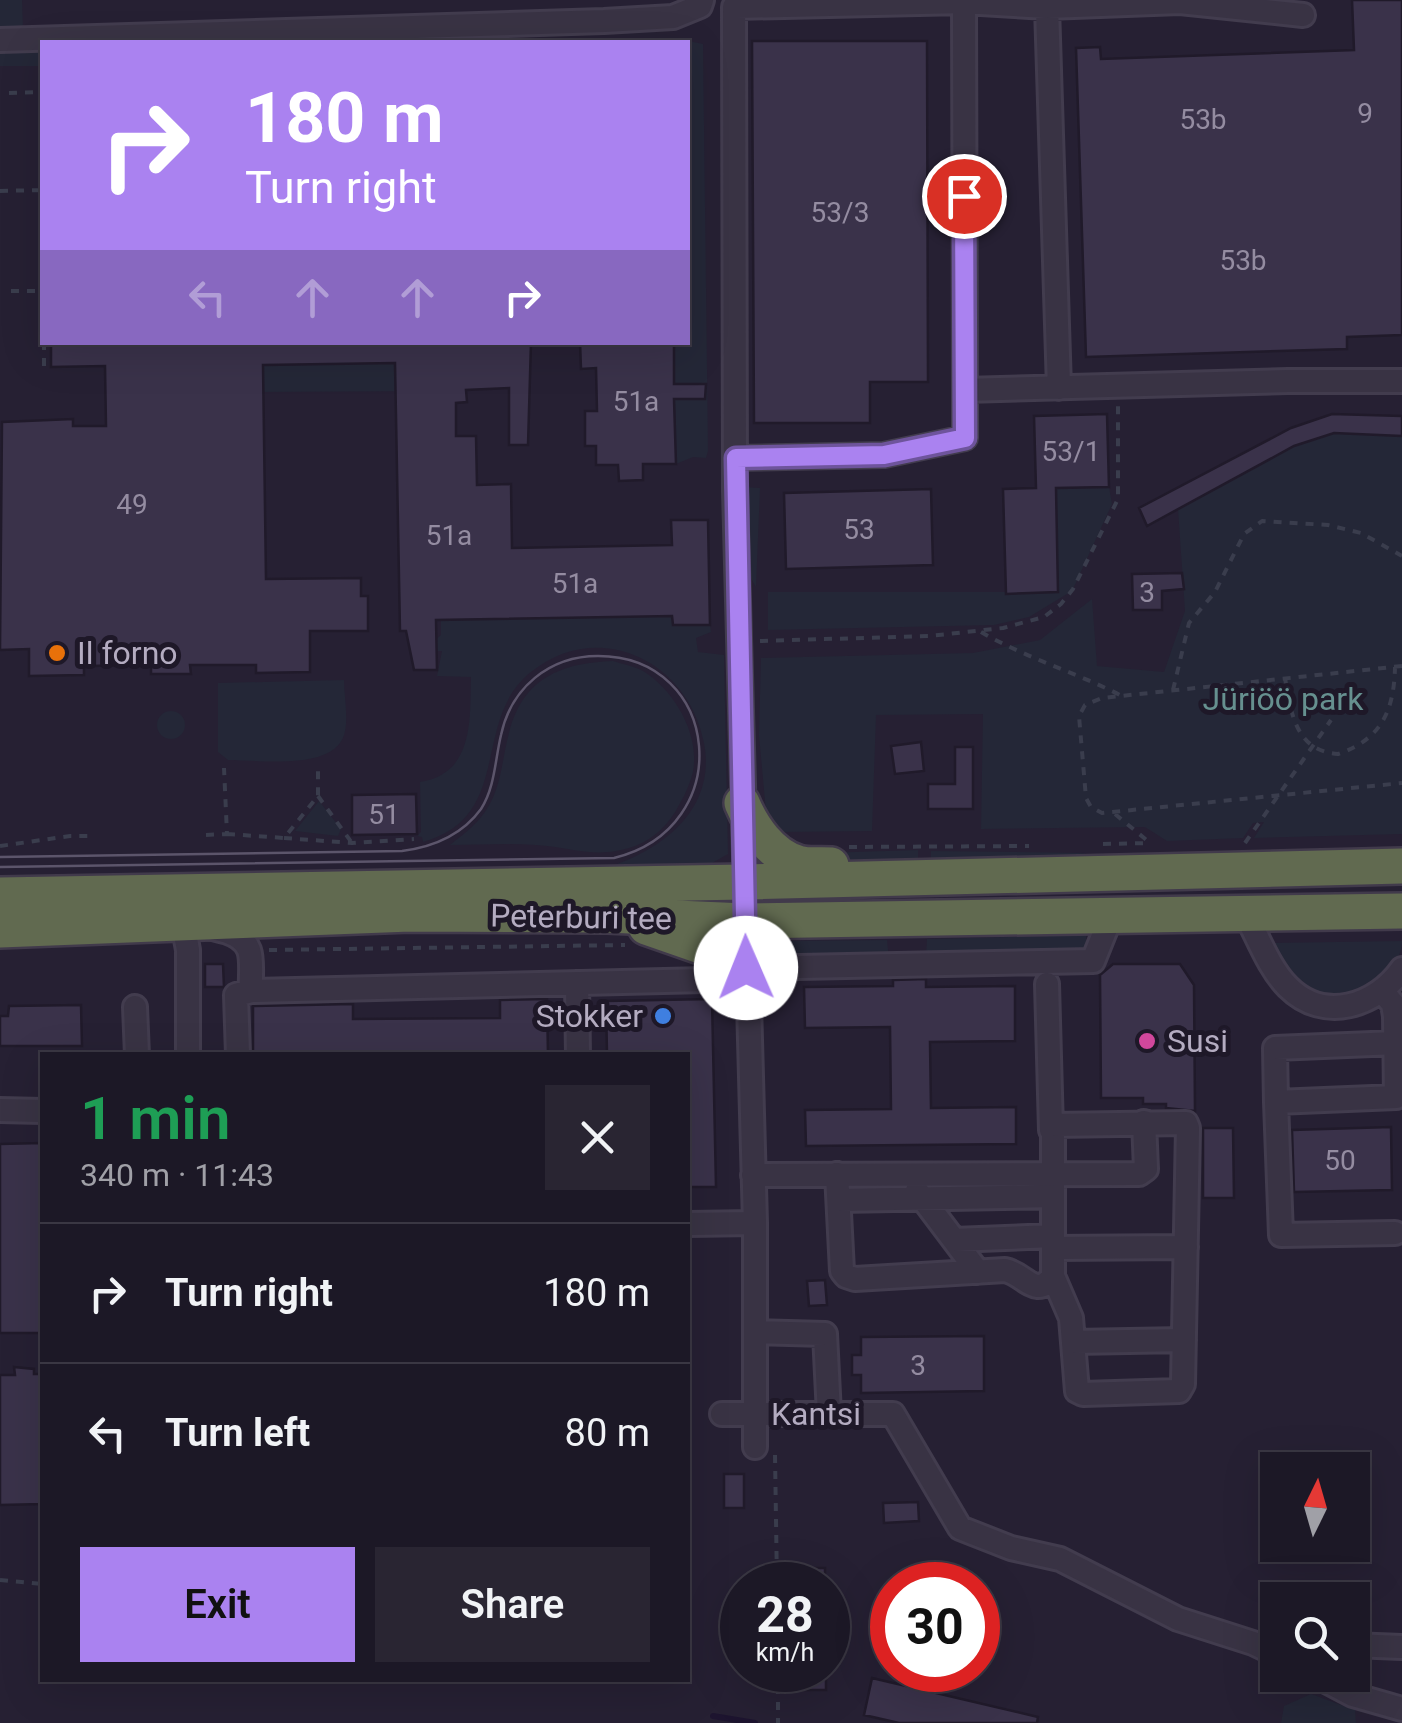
<!DOCTYPE html>
<meta charset="utf-8">
<style>
:root{--surface:#1c1826;--page:#292532;--text:#f1f3f6;--muted:#a0a0a7;--line:#3a3743;--accent:#aa82f0}
body{margin:0;font-family:Roboto,sans-serif;background:var(--page);color:var(--text);height:100vh;display:flex;flex-direction:column;font-size:38px;white-space:nowrap}
*{box-sizing:border-box;margin:0}
p{font-size:32px;color:var(--muted)}
.icon{flex:none;width:55px;height:55px;fill:none;stroke:currentColor;stroke-width:2;stroke-linecap:round;stroke-linejoin:round}
.map{position:relative;flex:1;overflow:hidden}
.drawer{position:absolute;left:40px;top:1052px;width:650px;height:630px;display:flex;flex-direction:column;background:var(--surface);border-radius:0px;box-shadow:0 10px 40px #0002,0 0 0 2px var(--line)}
.drawer>*{flex:none}
.hud{position:absolute;left:40px;top:40px;width:650px;height:305px;border-radius:0px;box-shadow:0 10px 40px #0002,0 0 0 2px var(--line);background:#aa82f0;color:#fff;overflow:hidden}
.needle{width:65px;rotate:5deg}
.tools{position:absolute;left:1260px;top:1452px;display:grid;gap:20px}
.tools a{display:grid;place-items:center;width:110px;height:110px;border-radius:0px;background:var(--surface);box-shadow:0 10px 40px #0002,0 0 0 2px var(--line);font-size:50px}
.speed{position:absolute;left:720px;top:1562px;display:flex;gap:20px;font-size:50px;font-weight:700;text-align:center}
.speed>*{display:grid;place-content:center;width:130px;height:130px;border-radius:50%;background:var(--surface);box-shadow:0 10px 40px #0002,0 0 0 2px var(--line);line-height:1}
.speed small{font-size:25px;font-weight:400}
.speed .limit{border:15px solid #d22;background:#fff;color:#111}
.pin{position:absolute;display:grid;place-items:center;width:85px;height:85px;color:#fff;margin:-42px;border:5px solid #fff;border-radius:50%;box-shadow:0 2px 10px #0007}
.me{position:absolute;width:110px;margin:-55px;rotate:359deg;stroke-linejoin:round;filter:drop-shadow(0 0 8px #0008)}
.turn{display:flex;align-items:center;gap:35px;height:210px;padding:0 40px;font-size:45px}
.turn .icon{width:130px;height:130px;stroke-width:2.5}
.turn b{display:block;font-size:70px;line-height:85px}
.lanes{display:flex;align-items:center;height:95px;padding:0 40px;background:#0003;justify-content:center;gap:50px;direction:ltr}
.lanes .off{opacity:.35}
.round{display:grid;place-items:center;flex:none;width:105px;height:105px;border-radius:0px;background:var(--page)}
.head{display:flex;align-items:center;justify-content:space-between;height:170px;padding:0 40px}
h1{font-size:60px;font-weight:600;line-height:75px;color:#1e9e55}
.action{display:flex;gap:20px;margin-top:auto;padding:20px 40px}
.action a{flex:1;height:115px;border-radius:0px;background:var(--accent);color:#111;font-size:40px;font-weight:600;line-height:115px;text-align:center}
.action a+a{background:var(--page);color:var(--text)}
ul{padding:0;list-style:none}
li{display:flex;align-items:center;gap:30px;height:140px;padding:0 40px;border-top:2px solid var(--line)}
li div{flex:1}
li b{display:block;font-size:38px}
li em{font-style:normal}
.map>svg:first-child{display:block}
</style>
<div class="map">
<svg width="1402" height="1723" viewBox="0 0 1402 1723">
<rect width="100%" height="100%" fill="#262033"/>
<!-- green -->
<path fill="#242737" d="M 0,0 L 22,0 L 23,30 L 0,30 Z
M 680,39 L 703,44 L 708,451 L 706,458 L 693,457 L 676,464 L 674,343 L 688,342 L 688,42 L 680,42 Z
M 42,52 L 42,66 L 0,66 L 0,53 Z
M 410,363 L 437,391 L 105,393 L 104,366 Z
M 1333,433 L 1402,436 L 1402,834 L 1254,838 L 1264,822 L 1253,823 L 1243,838 L 1167,841 L 1145,827 L 981,829 L 983,714 L 876,715 L 872,831 L 782,832 L 766,812 L 759,735 L 761,658 L 973,653 L 1040,640 L 1092,599 L 1097,666 L 1164,672 L 1185,611 L 1178,509 L 1294,446 Z
M 743,487 L 760,488 L 756,587 L 749,575 Z
M 1109,487 L 1112,504 L 1072,591 L 1029,617 L 994,625 L 768,630 L 768,592 L 1057,592 L 1055,488 Z
M 672,616 L 673,625 L 710,625 L 711,632 L 696,638 L 698,652 L 724,655 L 728,854 L 712,863 L 615,865 C 668,846 716,806 704,743 C 689,662 599,617 531,672 C 470,720 515,816 423,842 L 422,837 L 417,836 L 421,832 L 420,782 C 474,774 470,719 471,677 L 437,676 L 442,651 L 434,651 L 433,642 L 441,635 L 441,620 Z
M 613,661 C 622,664 634,666 643,671 C 671,688 696,727 694,762 C 694,776 686,793 679,805 C 670,823 654,839 635,846 C 596,860 573,847 536,845 C 507,843 479,845 450,845 C 465,833 479,823 488,807 C 502,784 502,758 509,733 C 523,678 561,663 613,661 Z
M 344,680 C 344,697 349,719 344,735 C 333,771 258,760 228,760 L 218,752 L 218,683 Z
M157 725a14 14 0 1 1 28 0a14 14 0 1 1-28 0Z
M 319,801 L 341,829 L 338,836 L 295,831 Z
M 918,850 L 918,862 L 811,858 L 823,853 Z
M 931,851 L 1086,853 L 1034,861 L 931,863 Z
M 1086,935 L 1087,955 L 926,956 L 927,939 Z
M 887,940 L 889,959 L 782,959 L 785,941 Z
M 1402,941 C 1402,970 1368,986 1346,1000 C 1293,989 1296,991 1271,943 Z
M 1311,1694 L 1355,1710 L 1356,1723 L 1281,1723 L 1284,1706 Z"/>
<g fill="none" stroke-linecap="round" stroke-linejoin="round">
<!-- stream -->
<path stroke="#1d142f" stroke-width="6" d="M 713,1716 L 755,1723"/>
</g>
<!-- building -->
<path fill="#3a324a" stroke="#201a2a" stroke-width="2.5" d="M 1352,0 L 1402,0 L 1402,335 L 1347,337 L 1347,349 L 1086,357 L 1076,48 L 1100,47 L 1101,59 L 1354,50 Z
M 752,41 L 927,41 L 928,382 L 870,382 L 870,423 L 754,423 Z
M 51,342 L 531,342 L 528,445 L 509,445 L 509,388 L 466,390 L 467,402 L 456,403 L 456,436 L 476,436 L 477,485 L 511,484 L 512,548 L 672,545 L 671,520 L 708,520 L 710,625 L 673,625 L 672,616 L 436,620 L 437,670 L 414,670 L 406,631 L 400,631 L 395,363 L 263,365 L 266,579 L 361,578 L 361,596 L 368,596 L 368,631 L 310,631 L 310,672 L 256,673 L 256,665 L 190,665 L 191,674 L 151,674 L 151,665 L 84,666 L 84,675 L 29,676 L 29,649 L 0,650 L 2,422 L 73,419 L 73,426 L 106,426 L 105,366 L 51,367 Z
M 580,342 L 674,342 L 674,384 L 706,384 L 705,399 L 674,399 L 676,464 L 643,464 L 643,480 L 619,481 L 618,465 L 596,465 L 596,446 L 585,446 L 585,411 L 597,411 L 596,368 L 581,369 Z
M 1107,414 L 1109,487 L 1056,488 L 1058,592 L 1006,594 L 1003,489 L 1036,488 L 1034,416 Z
M 1332,414 L 1402,416 L 1402,436 L 1334,433 L 1294,446 L 1147,526 L 1139,508 L 1291,428 Z
M 931,489 L 933,565 L 786,569 L 784,493 Z
M 1182,573 L 1184,589 L 1162,591 L 1162,610 L 1133,610 L 1132,574 Z
M 921,742 L 924,771 L 895,774 L 891,746 Z
M 955,747 L 973,747 L 973,809 L 928,809 L 928,784 L 955,784 Z
M 416,794 L 417,834 L 352,835 L 352,795 Z
M 205,964 L 223,964 L 224,987 L 205,987 Z
M 1113,964 L 1180,964 L 1194,985 L 1195,1111 L 1166,1108 L 1166,1104 L 1143,1104 L 1143,1098 L 1101,1098 L 1100,975 Z
M 926,979 L 926,987 L 1015,986 L 1015,1041 L 930,1042 L 931,1108 L 1016,1107 L 1016,1144 L 806,1146 L 805,1110 L 891,1109 L 890,1027 L 805,1028 L 804,987 L 893,986 L 893,980 Z
M 547,999 L 548,1055 L 253,1055 L 253,1006 L 353,1004 L 353,1019 L 500,1018 L 500,1000 Z
M 712,999 L 716,1187 L 688,1187 L 688,1055 L 607,1055 L 606,1001 Z
M 81,1005 L 82,1046 L 0,1046 L 0,1016 L 8,1016 L 9,1006 Z
M 1391,1127 L 1392,1190 L 1294,1192 L 1292,1130 Z
M 1203,1128 L 1233,1128 L 1234,1198 L 1203,1198 Z
M 42,1143 L 42,1333 L 0,1333 L 0,1144 Z
M 825,1280 L 827,1305 L 809,1306 L 807,1281 Z
M 984,1336 L 984,1391 L 861,1393 L 861,1375 L 852,1375 L 852,1355 L 861,1355 L 861,1337 Z
M 14,1367 L 34,1369 L 34,1374 L 42,1374 L 42,1504 L 0,1505 L 0,1375 L 15,1375 Z
M 724,1474 L 744,1474 L 744,1508 L 724,1508 Z
M 918,1502 L 919,1521 L 884,1523 L 883,1503 Z
M 781,1568 L 825,1568 L 825,1585 L 781,1585 Z
M 782,1670 L 826,1670 L 826,1690 L 782,1690 Z
M 872,1678 L 1038,1717 L 1037,1723 L 899,1723 L 864,1715 Z"/>
<g fill="none" stroke-linecap="round" stroke-linejoin="round">
<!-- minor casing -->
<g stroke="#423c4e" stroke-width="28">
<path id="minor" d="M 964,2 L 1047,7 L 1180,2 L 1303,15
M 1047,7 L 1059,388
M 0,40 L 604,21 L 673,17 L 700,6 L 702,0
M 735,458 L 884,455 L 965,438 L 965,390 L 1288,381 L 1402,381
M 1245,913 C 1258,937 1269,968 1288,987 C 1324,1023 1376,1006 1402,969
M 746,968 L 1093,961 L 1111,916
M 577,983 L 578,1055
M 1047,984 L 1051,1130
M 1383,992 L 1393,1004 L 1395,1016 L 1396,1097 L 1276,1102 L 1281,1235 L 1395,1233
M 135,1007 L 137,1055
M 188,1055 L 188,950 L 183,923 C 203,927 241,928 249,950 C 253,961 250,979 251,991
M 238,1055 L 236,995 L 251,991 L 747,979
M 1276,1102 L 1275,1048 L 1396,1043
M 0,1110 L 42,1111
M 837,1174 L 842,1271 L 846,1276 L 855,1279 L 1005,1270 C 1025,1274 1036,1300 1053,1276 L 1053,1125 L 1186,1123 L 1188,1128 L 1183,1384 L 1179,1391 L 1083,1394 L 1077,1391 L 1071,1318 L 1053,1276
M 753,1175 L 1139,1174 L 1146,1169 L 1144,1122
M 917,1191 L 978,1272
M 839,1200 L 1052,1196
M 688,1224 L 755,1223
M 954,1240 L 1053,1236
M 1053,1248 L 1186,1247
M 756,1332 L 825,1334 L 829,1414
M 1073,1342 L 1184,1340
M 722,1414 L 893,1414 L 960,1528 L 1011,1548 L 1060,1559 L 1178,1619 L 1253,1643 L 1278,1655
M 755,1447 L 755,1223 L 735,491 L 734,7 L 964,2 L 965,390
M 1352,1645 L 1402,1647
M 1315,1675 L 1353,1695 L 1402,1709"/>
</g>
<!-- highway casing -->
<g stroke="#413a4b" stroke-width="40">
<path id="highway" d="M 742,803 C 752,827 771,855 798,863 C 807,866 821,864 831,865
M 0,895 L 744,882 L 1402,866
M 646,927 L 715,951 L 746,968
M 0,930 L 410,914 L 607,915 L 745,921 L 1402,911"/>
</g>
<!-- path -->
<path stroke="#3a3d4d" stroke-width="4" stroke-dasharray="8 8" stroke-linecap="butt" d="M 41,92 L 42,245
M 9,93 L 41,92 L 41,76
M 0,191 L 42,190
M 11,291 L 42,291
M 44,342 L 44,368
M 981,632 C 1026,658 1075,672 1122,696
M 760,641 L 929,636 L 1003,628 L 1044,617 L 1061,604 L 1073,589 L 1118,499 L 1118,406
M 1402,666 L 1102,698 L 1085,705 L 1079,716 L 1086,798 L 1091,807 L 1102,813 L 1402,783
M 1285,678 C 1291,714 1296,751 1338,754 C 1382,739 1394,710 1395,667
M 1173,690 L 1189,623 L 1215,592 L 1244,534 L 1262,521 L 1328,525 L 1361,533 L 1402,556
M 318,796 L 352,843
M 1115,814 L 1149,842
M 227,834 L 284,838 L 318,796 L 318,766
M 206,835 L 227,834 L 224,768
M 284,838 L 352,843 L 414,839
M 1245,843 L 1331,720
M 1103,844 L 1149,843
M 0,846 L 70,836 L 94,836
M 849,847 L 1029,846
M 269,950 L 625,945
M 775,1455 L 777,1585
M 0,1580 L 42,1584
M 778,1670 L 778,1723"/>
<!-- minor -->
<use href="#minor" stroke="#393344" stroke-width="22"/>
<!-- highway -->
<use href="#highway" stroke="#616a50" stroke-width="35"/>
<!-- tram -->
<path stroke="#5c556b" stroke-width="2.5" d="M 0,857 L 402,851 C 433,847 462,835 481,809 C 495,787 495,760 501,735 C 511,688 549,656 598,656 C 722,656 738,828 614,858 L 0,867"/>
</g>
<g fill="none" stroke-linecap="round" stroke-linejoin="round">
<!-- route casing -->
<g stroke="#6e549c" stroke-width="25">
<path id="route" d="M 746,968 L 736,458 L 884,455 L 965,438 L 964,196"/>
</g>
<!-- route -->
<use href="#route" stroke="#aa82f0" stroke-width="18"/>
</g>
<!-- markers -->
<circle fill="#e8710a" stroke="#1e1828" stroke-width="4" cx="57" cy="653" r="10"/>
<circle fill="#3f7fe0" stroke="#1e1828" stroke-width="4" cx="663" cy="1016" r="10"/>
<circle fill="#d1479c" stroke="#1e1828" stroke-width="4" cx="1147" cy="1041" r="10"/>
<g text-anchor="middle" stroke-width="10" stroke-linejoin="round" paint-order="stroke">
<!-- number labels -->
<g font-size="28" fill="#948ca1">
<text x="1365" y="123">9</text>
<text x="1203" y="129">53b</text>
<text x="840" y="222">53/3</text>
<text x="1243" y="270">53b</text>
<text x="636" y="411">51a</text>
<text x="1071" y="461">53/1</text>
<text x="132" y="514">49</text>
<text x="859" y="539">53</text>
<text x="449" y="545">51a</text>
<text x="575" y="593">51a</text>
<text x="1147" y="602">3</text>
<text x="384" y="824">51</text>
<text x="1340" y="1170">50</text>
<text x="918" y="1375">3</text>
</g>
<!-- poi labels -->
<g font-size="32" fill="#b4acc1" stroke="#1e1828" text-anchor="start">
<text x="77" y="664">Il forno</text>
<text x="643" y="1027" text-anchor="end">Stokker</text>
<text x="1167" y="1052">Susi</text>
</g>
<!-- park labels -->
<g font-size="32" fill="#66908f" stroke="#1e1828">
<text x="1283" y="710">Jüriöö park</text>
</g>
<!-- street labels -->
<g font-size="32" fill="#b4acc1" stroke="#1e1828">
<text transform="translate(581 917) rotate(1)" y="11">Peterburi tee</text>
<text x="816" y="1425">Kantsi</text>
</g>
</g>
</svg>
<div class="tools">
<a><svg class="needle" viewBox="-14 -14 28 28"><path d="M0-13l5 13h-10z" fill="#e53935"/><path d="M0 13l5-13h-10z" fill="#a0a0a7"/></svg></a>
<a><svg class="icon" aria-label="search" viewBox="0 0 24 24"><circle cx="10" cy="10" r="6"/><path d="M15 15l6 6"/></svg></a>
</div>
<div class="speed"><div>28<small>km/h</small></div><div class="limit">30</div></div>
<div class="pin" style="left:964px;top:196px;background:#d93025"><svg class="icon" aria-label="arrive" viewBox="0 0 24 24"><path d="M6 21V4h12l-3 4 3 4H6"/></svg></div>
<svg class="me" style="left:746px;top:968px" viewBox="-20 -20 40 40"><circle r="19" fill="#fff"/><path d="M0-13L10 11 0 6-10 11z" fill="#aa82f0"/></svg>
<div class="hud">
<div class="turn"><svg class="icon" aria-label="right" viewBox="0 0 24 24"><path d="M7 20v-9h11M14 6l5 5-5 5"/></svg><div><b>180 m</b>Turn right</div></div>
<div class="lanes"><svg class="icon off" aria-label="left" viewBox="0 0 24 24"><path d="M17 20v-9H6M10 6l-5 5 5 5"/></svg><svg class="icon off" aria-label="ahead" viewBox="0 0 24 24"><path d="M12 20V5M6 11l6-6 6 6"/></svg><svg class="icon off" aria-label="ahead" viewBox="0 0 24 24"><path d="M12 20V5M6 11l6-6 6 6"/></svg><svg class="icon" aria-label="right" viewBox="0 0 24 24"><path d="M7 20v-9h11M14 6l5 5-5 5"/></svg></div>
</div>
<section class="drawer">
<div class="head"><div><h1>1 min</h1><p>340 m · 11:43</p></div><a class="round"><svg class="icon" aria-label="close" viewBox="0 0 24 24"><path d="M6 6l12 12M18 6L6 18"/></svg></a></div>
<ul>
<li><svg class="icon" aria-label="right" viewBox="0 0 24 24"><path d="M7 20v-9h11M14 6l5 5-5 5"/></svg><div><b>Turn right</b></div><em>180 m</em></li>
<li><svg class="icon" aria-label="left" viewBox="0 0 24 24"><path d="M17 20v-9H6M10 6l-5 5 5 5"/></svg><div><b>Turn left</b></div><em>80 m</em></li>
</ul>
<div class="action"><a>Exit</a><a>Share</a></div>
</section>
</div>
